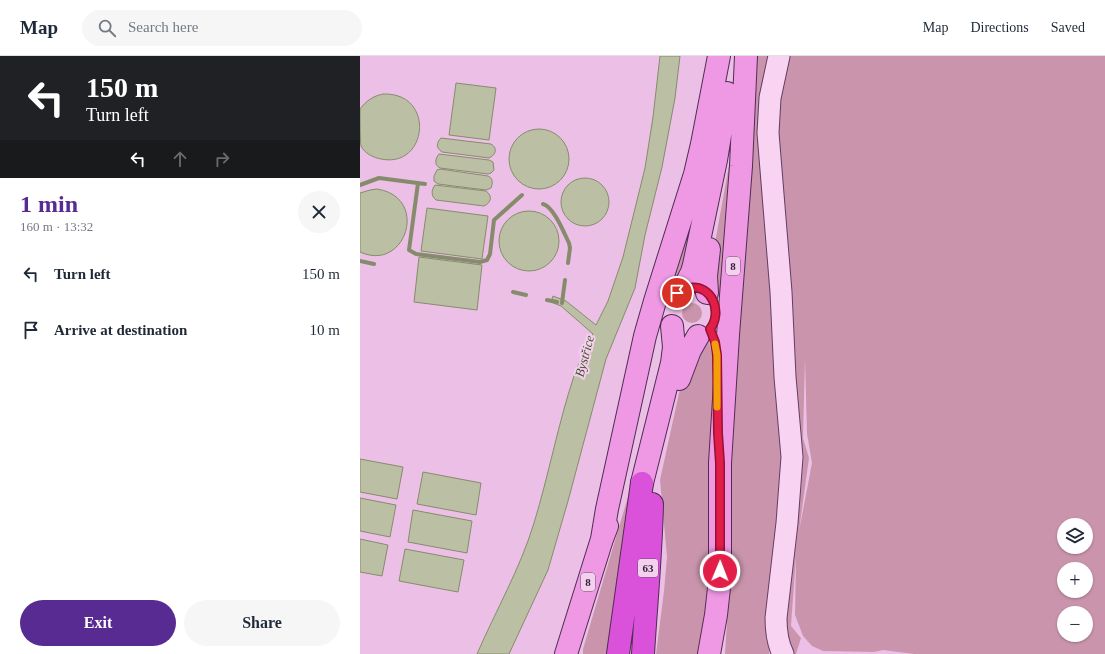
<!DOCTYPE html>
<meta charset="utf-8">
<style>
:root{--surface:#fff;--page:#f6f6f7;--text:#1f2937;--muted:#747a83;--line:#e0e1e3;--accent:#582b92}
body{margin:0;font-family:Georgia,serif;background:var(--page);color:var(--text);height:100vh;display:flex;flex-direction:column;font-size:15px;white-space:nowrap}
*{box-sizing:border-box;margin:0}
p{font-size:13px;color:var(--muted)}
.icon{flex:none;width:22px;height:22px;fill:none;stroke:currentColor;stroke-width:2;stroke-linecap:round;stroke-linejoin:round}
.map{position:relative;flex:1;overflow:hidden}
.sheet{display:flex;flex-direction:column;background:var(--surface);width:360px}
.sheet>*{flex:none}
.top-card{background:#202124;color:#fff;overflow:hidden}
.buttons{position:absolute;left:697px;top:462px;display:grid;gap:8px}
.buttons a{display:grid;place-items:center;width:36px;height:36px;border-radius:50%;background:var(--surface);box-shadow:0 1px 3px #0004;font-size:20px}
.pin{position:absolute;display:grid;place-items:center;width:34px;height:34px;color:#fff;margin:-17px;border:2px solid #fff;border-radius:50%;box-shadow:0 1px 4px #0007}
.me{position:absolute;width:44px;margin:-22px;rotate:1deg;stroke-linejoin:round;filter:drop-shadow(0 0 3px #0008)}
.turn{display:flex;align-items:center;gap:14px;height:84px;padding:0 20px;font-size:18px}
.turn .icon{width:52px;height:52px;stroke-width:2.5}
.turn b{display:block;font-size:28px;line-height:34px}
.lanes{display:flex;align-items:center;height:38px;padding:0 20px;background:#0003;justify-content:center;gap:20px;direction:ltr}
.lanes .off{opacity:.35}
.round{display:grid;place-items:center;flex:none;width:42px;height:42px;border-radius:21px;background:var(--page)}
.overview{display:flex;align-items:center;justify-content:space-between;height:68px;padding:0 20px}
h1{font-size:24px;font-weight:600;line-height:30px;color:var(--accent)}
.primary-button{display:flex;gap:8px;margin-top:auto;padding:8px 20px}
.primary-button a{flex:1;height:46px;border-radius:24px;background:var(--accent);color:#fff;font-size:16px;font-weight:600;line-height:46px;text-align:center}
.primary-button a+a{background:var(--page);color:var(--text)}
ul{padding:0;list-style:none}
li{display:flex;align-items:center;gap:12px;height:56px;padding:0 20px}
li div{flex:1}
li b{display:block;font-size:15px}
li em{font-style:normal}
header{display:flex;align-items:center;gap:24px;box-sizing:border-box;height:56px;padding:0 20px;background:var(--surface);border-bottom:1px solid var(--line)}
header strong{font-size:19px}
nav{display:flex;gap:22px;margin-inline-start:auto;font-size:14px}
.search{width:280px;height:36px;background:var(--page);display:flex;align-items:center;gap:10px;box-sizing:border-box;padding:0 14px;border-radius:22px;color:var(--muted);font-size:15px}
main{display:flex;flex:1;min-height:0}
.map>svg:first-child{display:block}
</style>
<header>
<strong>Map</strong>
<div class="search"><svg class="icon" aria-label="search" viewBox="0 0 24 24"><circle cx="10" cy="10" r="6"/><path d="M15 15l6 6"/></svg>Search here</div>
<nav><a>Map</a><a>Directions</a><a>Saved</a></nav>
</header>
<main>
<section class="sheet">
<div class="top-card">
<div class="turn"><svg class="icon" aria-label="left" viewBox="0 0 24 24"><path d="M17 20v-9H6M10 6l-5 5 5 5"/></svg><div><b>150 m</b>Turn left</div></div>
<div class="lanes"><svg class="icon" aria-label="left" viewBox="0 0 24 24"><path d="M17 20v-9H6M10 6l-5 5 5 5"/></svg><svg class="icon off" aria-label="ahead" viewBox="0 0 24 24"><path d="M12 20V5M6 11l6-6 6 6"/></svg><svg class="icon off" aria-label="right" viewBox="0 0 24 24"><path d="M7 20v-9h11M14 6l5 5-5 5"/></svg></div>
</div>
<div class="overview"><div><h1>1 min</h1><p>160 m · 13:32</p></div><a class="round"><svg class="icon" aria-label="close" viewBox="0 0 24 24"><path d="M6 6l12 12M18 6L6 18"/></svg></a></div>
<ul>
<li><svg class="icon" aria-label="left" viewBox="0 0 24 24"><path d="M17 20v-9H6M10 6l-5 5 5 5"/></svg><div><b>Turn left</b></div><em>150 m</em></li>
<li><svg class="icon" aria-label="arrive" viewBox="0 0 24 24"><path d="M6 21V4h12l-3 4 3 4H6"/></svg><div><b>Arrive at destination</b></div><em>10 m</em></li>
</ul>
<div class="primary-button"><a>Exit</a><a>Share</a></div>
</section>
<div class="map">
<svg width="745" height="598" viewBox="0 0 745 598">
<rect width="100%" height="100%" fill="#ecc0e6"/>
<!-- green -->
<path fill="#ca95ac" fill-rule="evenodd" d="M 394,0 L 411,0 L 417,263 L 423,440 L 409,598 L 365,598 L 369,532 L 370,333 Z
M 428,0 L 745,0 L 745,598 L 554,598 L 523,594 L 514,596 L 463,595 L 452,590 L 443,580 L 435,559 L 436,500 L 431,570 L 441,582 L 436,598 L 433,598 L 425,579 L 417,58 ZM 445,303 L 447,378 L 452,407 L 439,475 L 449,402 L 443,382 ZM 704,469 L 726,469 L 726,491 L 704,491 ZM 704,513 L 726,513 L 726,535 L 704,535 ZM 704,557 L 726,557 L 726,579 L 704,579 Z
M 371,98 L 365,250 L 357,238 L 351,209 Z
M 348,104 L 322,221 L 311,229 Z
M322 257a10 10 0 1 1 20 0a10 10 0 1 1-20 0Z
M 346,285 L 349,286 L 353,303 L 354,337 L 353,506 L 339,598 L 296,598 L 304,535 L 307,501 L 300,424 L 321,328 Z
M 303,298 L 248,598 L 223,598 L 223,593 L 285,383 L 297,322 Z"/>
<!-- water -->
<path fill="#bbbfa3" stroke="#868c6b" d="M 300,0 L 320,0 L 315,42 L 302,111 L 285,179 L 275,232 L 246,303 L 208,445 L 188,514 L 149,598 L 117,598 C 136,554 160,513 174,467 C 189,418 198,368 214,320 C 219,306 227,292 233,278 L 201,250 L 191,246 L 193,240 L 206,245 L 236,269 L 248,245 L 263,201 L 285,112 L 293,61 Z
M 96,27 L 136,32 L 129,84 L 89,79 Z
M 23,38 C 76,36 68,113 21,103 C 14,102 4,97 1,90 C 0,85 0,60 0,53 C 6,45 13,40 23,38 Z
M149 103a30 30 0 1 1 60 0a30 30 0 1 1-60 0Z
M 81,82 L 131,88 C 138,92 136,99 129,102 L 82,96 C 76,92 76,87 81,82 Z
M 79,98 L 129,104 L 133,106 L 134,114 L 131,117 L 128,118 L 80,112 C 74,109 75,103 79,98 Z
M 80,113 L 128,120 C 133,122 133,127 131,132 L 126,134 L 78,128 L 74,125 L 74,120 L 77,114 Z
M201 146a24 24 0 1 1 48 0a24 24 0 1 1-48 0Z
M 75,129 L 126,135 C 133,140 131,147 124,150 L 76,144 C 71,140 71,134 75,129 Z
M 17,133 C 70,141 46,217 0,196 L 0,137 L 10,134 Z
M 67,152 L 128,160 L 122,203 L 61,195 Z
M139 185a30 30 0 1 1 60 0a30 30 0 1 1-60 0Z
M 59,201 L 122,209 L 117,254 L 54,246 Z
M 0,403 L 43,411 L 37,443 L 0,436 Z
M 63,416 L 121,427 L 116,459 L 57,448 Z
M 0,442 L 36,449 L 30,481 L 0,475 Z
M 53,454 L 112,465 L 107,497 L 48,486 Z
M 0,483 L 28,489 L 22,520 L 0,516 Z
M 45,493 L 104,504 L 98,536 L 39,525 Z"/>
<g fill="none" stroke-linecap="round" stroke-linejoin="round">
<!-- stream -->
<path stroke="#868c6b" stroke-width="4" d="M 58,127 L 49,194 L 56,198 L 120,206 L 127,204 L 130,198 L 134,164 L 162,139
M 0,129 L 19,122 L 65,128
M 183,148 C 194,151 204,177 209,187 L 210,192 L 208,207
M 0,205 L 14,208
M 153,236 L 166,239
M 187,244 L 197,246
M 202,247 L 205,224"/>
<!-- secondary casing -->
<g stroke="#643c67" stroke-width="23">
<path id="secondary" d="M 419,0 L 410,42 L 408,77 L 421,236 L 425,321 L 432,401 L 427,467 L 416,562 C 416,575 417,586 423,598"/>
</g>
<!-- primary casing -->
<g stroke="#4f2d53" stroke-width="24">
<path id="primary" d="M 323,234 L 332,216 L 334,209 L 356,104 L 367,37
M 347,237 L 346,220 L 349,193
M 319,323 L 330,294 L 338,280
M 282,427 L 312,307 L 314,291 L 312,270
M 242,483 L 247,453 L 285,280 L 295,245 L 335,118 L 342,88 L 359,0
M 206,598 L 242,483 L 247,470
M 349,598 L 356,559 L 360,523 L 360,407 L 368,279 L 381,110 L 386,0"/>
</g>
<!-- highway casing -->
<g stroke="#4f2d53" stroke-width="24">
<path id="highway" d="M 258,598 L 282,427
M 283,598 C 286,548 291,498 292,448"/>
</g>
<!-- secondary -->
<use href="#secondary" stroke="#f8d3f2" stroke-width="21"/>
<!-- primary -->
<use href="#primary" stroke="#ef98e4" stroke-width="22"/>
<!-- highway -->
<use href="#highway" stroke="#da52da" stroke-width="22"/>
</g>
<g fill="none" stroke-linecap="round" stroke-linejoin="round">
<!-- route casing -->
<g stroke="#92132f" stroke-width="10">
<path id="route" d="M 317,237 C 321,235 325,233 329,232 C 352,228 363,256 350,273 L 355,286 L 357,299 L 358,377 L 360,407 L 360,515"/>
</g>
<!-- route -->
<use href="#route" stroke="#e11d48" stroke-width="7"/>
<!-- slow -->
<path stroke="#f59e0b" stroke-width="7" d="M 355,288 L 357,299 L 357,351"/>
</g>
<g text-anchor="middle" stroke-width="4" stroke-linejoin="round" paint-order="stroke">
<!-- shield labels -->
<g fill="#f4d0ef" stroke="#6d536d" stroke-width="1">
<rect x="366" y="201" width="14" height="18" rx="3"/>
<rect x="278" y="503" width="20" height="18" rx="3"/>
<rect x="221" y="517" width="14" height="18" rx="3"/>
</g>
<g font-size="11" font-weight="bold" fill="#331d35">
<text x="373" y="214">8</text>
<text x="288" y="516">63</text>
<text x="228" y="530">8</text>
</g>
<!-- water labels -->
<g font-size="13" font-style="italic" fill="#45542c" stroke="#f4d0ef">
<text transform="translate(224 300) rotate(-75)" y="5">Bystřice</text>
</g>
</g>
</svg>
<div class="buttons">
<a><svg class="icon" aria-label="layers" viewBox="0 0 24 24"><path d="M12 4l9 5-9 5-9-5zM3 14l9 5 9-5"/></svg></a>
<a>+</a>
<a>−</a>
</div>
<div class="pin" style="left:317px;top:237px;background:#d93025"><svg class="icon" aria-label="arrive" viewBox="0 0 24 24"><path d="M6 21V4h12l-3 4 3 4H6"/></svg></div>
<svg class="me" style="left:360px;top:515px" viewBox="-20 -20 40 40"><circle r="17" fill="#e11d48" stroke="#fff" stroke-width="3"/><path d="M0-11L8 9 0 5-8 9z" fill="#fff"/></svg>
</div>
</main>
